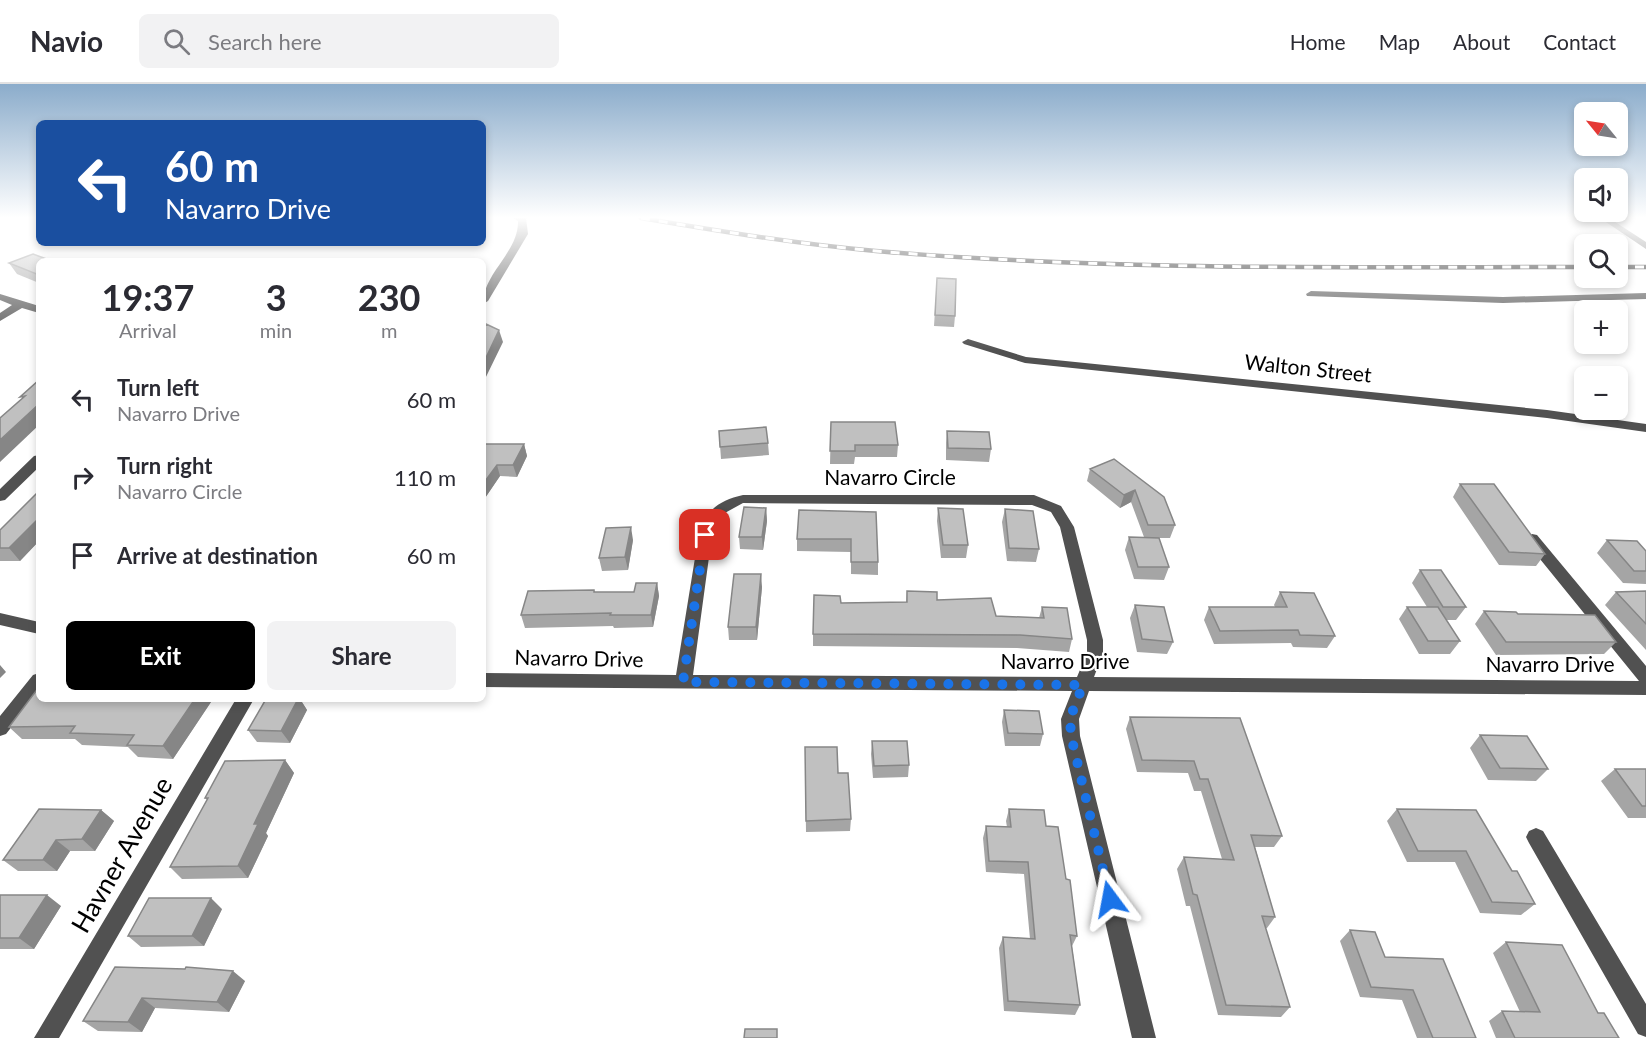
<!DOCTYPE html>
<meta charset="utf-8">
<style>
:root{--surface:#fff;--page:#f2f2f3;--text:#2b2b33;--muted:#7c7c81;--line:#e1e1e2;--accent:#000}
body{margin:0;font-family:Lato,sans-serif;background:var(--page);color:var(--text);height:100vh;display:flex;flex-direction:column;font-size:22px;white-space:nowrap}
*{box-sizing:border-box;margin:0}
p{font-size:20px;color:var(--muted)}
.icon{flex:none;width:33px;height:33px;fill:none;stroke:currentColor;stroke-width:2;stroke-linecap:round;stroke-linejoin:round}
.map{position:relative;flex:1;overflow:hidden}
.drawer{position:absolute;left:36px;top:174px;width:450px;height:444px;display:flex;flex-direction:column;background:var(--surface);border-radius:9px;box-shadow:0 3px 9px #0003}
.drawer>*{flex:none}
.banner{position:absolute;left:36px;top:36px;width:450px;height:126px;border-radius:9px;box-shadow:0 3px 9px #0003;background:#1a4fa0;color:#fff;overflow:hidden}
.needle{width:39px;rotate:300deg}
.controls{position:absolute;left:1574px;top:18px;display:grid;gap:12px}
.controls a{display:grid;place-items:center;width:54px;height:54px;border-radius:9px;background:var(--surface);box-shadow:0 3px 9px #0003;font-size:30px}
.pin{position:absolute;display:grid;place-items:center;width:51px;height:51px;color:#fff;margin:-26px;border-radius:12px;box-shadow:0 3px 9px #0006}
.me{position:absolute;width:66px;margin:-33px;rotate:347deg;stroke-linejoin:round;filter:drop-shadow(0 0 4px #0008)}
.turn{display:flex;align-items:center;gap:21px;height:126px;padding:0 30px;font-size:27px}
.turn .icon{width:78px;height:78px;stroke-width:2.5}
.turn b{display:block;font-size:42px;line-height:51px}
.eta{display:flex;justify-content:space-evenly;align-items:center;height:102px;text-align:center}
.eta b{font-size:36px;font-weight:700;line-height:42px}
.button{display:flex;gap:12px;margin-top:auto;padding:12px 30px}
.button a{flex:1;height:69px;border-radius:9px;background:var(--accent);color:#fff;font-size:24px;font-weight:700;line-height:69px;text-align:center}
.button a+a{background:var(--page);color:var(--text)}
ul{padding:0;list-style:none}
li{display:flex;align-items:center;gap:18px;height:78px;padding:0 30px}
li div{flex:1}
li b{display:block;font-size:22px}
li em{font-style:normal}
header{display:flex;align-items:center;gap:36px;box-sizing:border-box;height:84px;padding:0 30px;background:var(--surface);border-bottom:2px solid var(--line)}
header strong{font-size:28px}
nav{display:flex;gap:33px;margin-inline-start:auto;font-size:21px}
.search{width:420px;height:54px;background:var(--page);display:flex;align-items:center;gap:15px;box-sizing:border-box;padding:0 21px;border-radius:9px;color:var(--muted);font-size:22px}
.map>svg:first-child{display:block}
</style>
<header>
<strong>Navio</strong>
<div class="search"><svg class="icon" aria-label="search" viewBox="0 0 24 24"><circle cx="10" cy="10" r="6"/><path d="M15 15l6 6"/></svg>Search here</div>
<nav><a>Home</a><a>Map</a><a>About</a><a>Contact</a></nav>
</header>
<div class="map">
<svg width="1646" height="954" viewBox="0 0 1646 954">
<rect width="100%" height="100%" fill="#fff"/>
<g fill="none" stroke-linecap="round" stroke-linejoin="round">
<!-- minor -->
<path fill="#515151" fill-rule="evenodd" d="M 513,134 L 526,134 L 528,150 L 488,217 L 483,220 C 483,189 519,168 518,137 Z
M 1600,134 L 1609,134 L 1646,158 L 1646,165 Z
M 1311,207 L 1503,213 L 1646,209 L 1646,215 L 1503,219 L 1307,212 L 1306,210 Z
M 0,210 L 39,222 L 39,229 L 22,224 L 0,237 L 0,229 L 12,221 L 0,216 Z
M 968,255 L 1026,273 L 1547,326 L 1646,340 L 1646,348 L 1547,334 L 1025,279 L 964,260 L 962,258 Z
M 39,371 L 39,383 L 5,416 L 0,417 L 0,405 L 34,372 Z
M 743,411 L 1034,411 L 1061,422 L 1074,443 L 1103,556 L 1103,569 L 1094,593 L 1639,597 L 1527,459 L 1525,455 L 1532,450 L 1537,451 L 1646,582 L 1646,611 L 1089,607 L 1079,635 L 1080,652 L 1156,954 L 1132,954 L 1062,652 L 1061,635 L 1072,607 L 483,603 L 483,589 L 676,591 L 700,443 C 710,423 722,416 743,411 ZM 743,419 L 1032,421 L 1051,428 L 1060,443 L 1087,556 L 1087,569 L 1077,593 L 693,591 L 712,451 L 723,430 Z
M 0,529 L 39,538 L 39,550 L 0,541 Z
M 39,589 L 39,608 L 6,650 L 0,652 L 0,632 L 33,591 Z
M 236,615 L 254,615 L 59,954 L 34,954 Z
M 1536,744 L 1543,747 L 1646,920 L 1646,953 L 1638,950 L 1529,759 L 1526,753 L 1529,747 Z"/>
<!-- rail casing -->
<g stroke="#000" stroke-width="4.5">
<path id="rail" d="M 641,134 C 719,147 797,160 876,167 C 1112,187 1348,183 1584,183
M 1617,183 L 1646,183"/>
</g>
<!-- rail -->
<use href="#rail" stroke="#fff" stroke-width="3" stroke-dasharray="9" stroke-linecap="butt"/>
</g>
<!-- wall -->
<path fill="#a5a5a5" d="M 39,177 L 39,199 L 17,190 L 9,179 Z
M 937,194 L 955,232 L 954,243 L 934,242 Z
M 831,338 L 898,361 L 897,373 L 855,373 L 854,380 L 830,380 Z
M 719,347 L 768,359 L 769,371 L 721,375 Z
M 947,347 L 991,365 L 989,378 L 946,376 L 946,359 Z
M 483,360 L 524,360 L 527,372 L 517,393 L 500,392 L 483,417 Z
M 1114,375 L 1175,441 L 1170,454 L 1154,454 L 1169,483 L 1164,496 L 1134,495 L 1125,466 L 1129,453 L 1144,453 L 1131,418 L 1120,424 L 1087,397 L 1090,385 Z
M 1460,400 L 1545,470 L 1536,482 L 1499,481 L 1453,413 Z
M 39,407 L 39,457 L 20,477 L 0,477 L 0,446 Z
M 766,424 L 767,437 L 763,466 L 740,465 L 739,453 Z
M 938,424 L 968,461 L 966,474 L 941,474 L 937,437 Z
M 1005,425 L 1039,465 L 1036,478 L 1007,477 L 1002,438 Z
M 876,428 L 878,478 L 878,491 L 851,490 L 851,468 L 797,467 L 797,455 Z
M 633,456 L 628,486 L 602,487 L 599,474 Z
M 1607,456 L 1646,467 L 1646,500 L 1623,499 L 1597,469 Z
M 1420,486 L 1466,523 L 1456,536 L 1446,536 L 1460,557 L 1450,570 L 1419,570 L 1399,535 L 1407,523 L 1427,523 L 1412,499 Z
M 657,499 L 659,512 L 653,543 L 614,544 L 613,542 L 525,544 L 521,531 L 594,506 L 595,508 L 634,508 Z
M 762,503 L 757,556 L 729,556 L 728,543 Z
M 907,507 L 996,532 L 1039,534 L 1042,523 L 1072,555 L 1069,568 L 1017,564 L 813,562 L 813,550 L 841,519 L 906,518 Z
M 1646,507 L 1646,566 L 1605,521 L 1616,508 Z
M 1280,508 L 1335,552 L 1327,564 L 1293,563 L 1291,559 L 1214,560 L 1204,536 L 1209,523 L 1275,523 L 1274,521 Z
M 1135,521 L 1173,558 L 1167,570 L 1137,568 L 1130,534 Z
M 1484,527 L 1518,530 L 1616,558 L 1604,570 L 1496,571 L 1475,540 Z
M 39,615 L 208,615 L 211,618 L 173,675 L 138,673 L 128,663 L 82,661 L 75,655 L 22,655 L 9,643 Z
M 266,615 L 300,615 L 307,626 L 290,659 L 257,658 L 248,646 Z
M 1004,626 L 1043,650 L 1040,662 L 1005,662 L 1002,638 Z
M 1130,633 L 1240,634 L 1282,752 L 1274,763 L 1255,763 L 1275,833 L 1267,844 L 1266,844 L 1290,923 L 1281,933 L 1218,931 L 1190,822 L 1186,822 L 1177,785 L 1184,773 L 1222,775 L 1201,707 L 1194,707 L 1188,689 L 1137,688 L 1126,645 Z
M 1480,651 L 1548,685 L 1536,697 L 1488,696 L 1470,664 Z
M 872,657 L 909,681 L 908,693 L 873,694 L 871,670 Z
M 805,663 L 838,689 L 851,735 L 850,747 L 806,748 Z
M 285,676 L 294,689 L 266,749 L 268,752 L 248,794 L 182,795 L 170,783 L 207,716 L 205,714 Z
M 1615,685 L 1646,685 L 1646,734 L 1628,734 L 1601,697 Z
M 1009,725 L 1046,742 L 1066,795 L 1077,852 L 1072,862 L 1080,921 L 1075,931 L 1004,927 L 999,864 L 1003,853 L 1030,855 L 1024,790 L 986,788 L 983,754 L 986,742 L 1007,743 L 1006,737 Z
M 1397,725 L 1512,787 L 1535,820 L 1521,831 L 1480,829 L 1455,778 L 1407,778 L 1387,737 Z
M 101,726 L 114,737 L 95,767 L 70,767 L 57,787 L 18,787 L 3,776 Z
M 0,811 L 61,822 L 34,865 L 0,865 Z
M 222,825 L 204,862 L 141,863 L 128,852 Z
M 1350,846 L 1385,873 L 1476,954 L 1417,954 L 1402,916 L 1360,913 L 1340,857 Z
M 1506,858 L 1598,929 L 1619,954 L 1496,954 L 1489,937 L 1502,927 L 1520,928 L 1493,869 Z
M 115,883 L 245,897 L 229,928 L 155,924 L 142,948 L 98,947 L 83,937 Z"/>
<!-- shaded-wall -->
<path fill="#868686" d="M 499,246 L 503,258 L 484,297 L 483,280 Z
M 39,320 L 39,341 L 0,378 L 0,356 Z
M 483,322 L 486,331 L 483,336 Z
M 524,360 L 527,372 L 517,393 L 513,381 Z
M 497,381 L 500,392 L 483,417 L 483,400 Z
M 1135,406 L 1131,418 L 1120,424 L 1124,411 Z
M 766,424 L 767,437 L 763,466 L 762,453 Z
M 39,434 L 39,457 L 20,477 L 9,464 Z
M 631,443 L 633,456 L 628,486 L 625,473 Z
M 761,490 L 762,503 L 757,556 L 756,543 Z
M 657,499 L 659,512 L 653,543 L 651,531 Z
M 0,581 L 6,588 L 0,594 Z
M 195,615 L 208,615 L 211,618 L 173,675 L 163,662 Z
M 298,615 L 300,615 L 307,626 L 290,659 L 281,647 Z
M 285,676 L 294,689 L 266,749 L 268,752 L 248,794 L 238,782 L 254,740 Z
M 101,726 L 114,737 L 95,767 L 82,755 Z
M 56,756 L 70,767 L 57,787 L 43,776 Z
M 47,811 L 61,822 L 34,865 L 19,854 Z
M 211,814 L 222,825 L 204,862 L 192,852 Z
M 233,887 L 245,897 L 229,928 L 217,918 Z
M 142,914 L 155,924 L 142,948 L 128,938 Z"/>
<!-- building -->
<path fill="#c0c0c0" stroke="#868686" stroke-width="1.5" d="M 33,170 L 52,177 L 39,177 L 39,191 L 9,179 Z
M 937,194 L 956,195 L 955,232 L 935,231 Z
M 486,240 L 499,246 L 483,280 L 483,246 Z
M 39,296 L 39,320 L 0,356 L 0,334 L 25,312 L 20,313 Z
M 831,338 L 895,338 L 898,361 L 855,361 L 855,367 L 830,367 Z
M 766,343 L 768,359 L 720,363 L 719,347 Z
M 947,347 L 989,348 L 991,365 L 948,364 Z
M 483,360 L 524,360 L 513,381 L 497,381 L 483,400 Z
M 1114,375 L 1164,413 L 1175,441 L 1148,441 L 1135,406 L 1124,411 L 1090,385 Z
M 1460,400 L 1494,400 L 1545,470 L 1509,468 Z
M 39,407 L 39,434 L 9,464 L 0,464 L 0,446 Z
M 744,423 L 766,424 L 762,453 L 739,453 Z
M 938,424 L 963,425 L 968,461 L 943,461 Z
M 1005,425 L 1033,427 L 1039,465 L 1009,464 Z
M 799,426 L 876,428 L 878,478 L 851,478 L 851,455 L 797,455 Z
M 631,443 L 625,473 L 599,474 L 606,444 Z
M 1129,453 L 1159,454 L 1169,483 L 1138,483 Z
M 1607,456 L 1637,457 L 1646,467 L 1646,487 L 1634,487 Z
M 1420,486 L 1441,486 L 1466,523 L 1443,523 Z
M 734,490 L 761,490 L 756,543 L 728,543 Z
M 636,499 L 657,499 L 651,531 L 610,531 L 611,529 L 521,531 L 528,507 L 594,506 L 594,508 L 634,508 Z
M 907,507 L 937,508 L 937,516 L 991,514 L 996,532 L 1044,534 L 1042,523 L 1067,524 L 1072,555 L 1020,551 L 813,550 L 814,511 L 840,512 L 841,519 L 907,518 Z
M 1646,507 L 1646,540 L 1616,508 Z
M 1280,508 L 1314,509 L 1335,552 L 1300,551 L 1298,546 L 1220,547 L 1209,523 L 1287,523 Z
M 1135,521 L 1164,523 L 1173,558 L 1142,555 Z
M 1407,523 L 1438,523 L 1460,557 L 1428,557 Z
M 1484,527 L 1516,528 L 1518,530 L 1595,531 L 1616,558 L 1506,558 Z
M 39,603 L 39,615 L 195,615 L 163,662 L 127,661 L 134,651 L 70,649 L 75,642 L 9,643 Z
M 266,615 L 298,615 L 281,647 L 248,646 Z
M 1004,626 L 1039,627 L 1043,650 L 1008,649 Z
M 1130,633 L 1240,634 L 1282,752 L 1251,751 L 1275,833 L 1262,832 L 1290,923 L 1226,921 L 1197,811 L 1193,810 L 1184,773 L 1234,776 L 1208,695 L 1200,695 L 1194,677 L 1142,676 Z
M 1480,651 L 1527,652 L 1548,685 L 1500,684 Z
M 872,657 L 907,657 L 909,681 L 874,682 Z
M 805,663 L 837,663 L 838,689 L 848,689 L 851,735 L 806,737 Z
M 285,676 L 254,740 L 258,740 L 238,782 L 170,783 L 208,714 L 205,714 L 225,677 Z
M 1615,685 L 1646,685 L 1646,722 L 1642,722 Z
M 39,725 L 101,726 L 82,755 L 56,756 L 43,776 L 3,776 Z
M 1009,725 L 1044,726 L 1046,742 L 1058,743 L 1066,795 L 1070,796 L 1077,852 L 1070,851 L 1080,921 L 1008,917 L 1003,853 L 1035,855 L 1028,778 L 989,777 L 986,742 L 1011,743 Z
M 1397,725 L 1476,726 L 1512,787 L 1517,787 L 1535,820 L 1492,818 L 1466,767 L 1418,767 Z
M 0,811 L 47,811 L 19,854 L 0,854 Z
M 149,814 L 211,814 L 192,852 L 128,852 Z
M 1350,846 L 1375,848 L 1385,873 L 1443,875 L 1476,954 L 1433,954 L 1413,906 L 1371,903 Z
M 1506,858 L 1562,861 L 1598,929 L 1604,929 L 1619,954 L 1515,954 L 1502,927 L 1540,928 Z
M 115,883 L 185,885 L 186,883 L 233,887 L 217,918 L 142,914 L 128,938 L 83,937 Z
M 745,945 L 777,945 L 777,954 L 744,954 Z"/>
<!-- sky -->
<linearGradient id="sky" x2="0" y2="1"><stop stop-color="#8baccb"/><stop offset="0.5" stop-color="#fff"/><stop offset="1" stop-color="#fff" stop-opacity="0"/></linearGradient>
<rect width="1646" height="267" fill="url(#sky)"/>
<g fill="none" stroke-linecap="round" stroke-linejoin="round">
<!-- route -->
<path stroke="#1a73e8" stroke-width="10" stroke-dasharray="0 18" d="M 705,451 L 683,598 L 1083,601 L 1070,634 L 1071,652 L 1110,815"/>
</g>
<g text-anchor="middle" stroke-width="4.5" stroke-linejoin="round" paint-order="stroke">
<!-- street labels -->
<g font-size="21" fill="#000" stroke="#fff">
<text transform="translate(1308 285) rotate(6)" y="7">Walton Street</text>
<text x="890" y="401">Navarro Circle</text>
<text transform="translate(579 575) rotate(1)" y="7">Navarro Drive</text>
<text x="1065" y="585">Navarro Drive</text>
<text x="1550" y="588">Navarro Drive</text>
</g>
<!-- near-street labels -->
<g font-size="26" fill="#000" stroke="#fff">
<text transform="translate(122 771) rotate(-60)" y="9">Havner Avenue</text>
</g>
</g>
</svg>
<div class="controls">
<a><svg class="needle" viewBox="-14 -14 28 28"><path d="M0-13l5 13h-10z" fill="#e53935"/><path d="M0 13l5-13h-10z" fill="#7c7c81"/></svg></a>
<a><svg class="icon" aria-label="sound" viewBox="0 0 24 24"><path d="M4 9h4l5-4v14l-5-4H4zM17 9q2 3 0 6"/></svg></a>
<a><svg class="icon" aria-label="search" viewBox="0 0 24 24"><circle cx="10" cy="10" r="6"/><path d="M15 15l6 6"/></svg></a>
<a>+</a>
<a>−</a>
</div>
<div class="pin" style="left:705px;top:451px;background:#d93025"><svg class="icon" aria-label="arrive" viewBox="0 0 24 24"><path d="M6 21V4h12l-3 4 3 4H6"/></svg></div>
<svg class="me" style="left:1110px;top:815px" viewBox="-20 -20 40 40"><path d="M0-17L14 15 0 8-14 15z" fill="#1a73e8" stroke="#fff" stroke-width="4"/></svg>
<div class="banner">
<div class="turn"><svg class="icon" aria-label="left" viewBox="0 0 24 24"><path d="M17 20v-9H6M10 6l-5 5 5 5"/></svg><div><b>60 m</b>Navarro Drive</div></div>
</div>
<section class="drawer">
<div class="eta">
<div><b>19:37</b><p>Arrival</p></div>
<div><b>3</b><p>min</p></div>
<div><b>230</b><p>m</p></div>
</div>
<ul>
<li><svg class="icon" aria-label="left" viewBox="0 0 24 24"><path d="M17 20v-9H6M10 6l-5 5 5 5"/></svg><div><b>Turn left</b><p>Navarro Drive</p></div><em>60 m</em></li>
<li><svg class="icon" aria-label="right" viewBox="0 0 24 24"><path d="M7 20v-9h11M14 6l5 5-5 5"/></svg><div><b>Turn right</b><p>Navarro Circle</p></div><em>110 m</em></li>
<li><svg class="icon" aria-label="arrive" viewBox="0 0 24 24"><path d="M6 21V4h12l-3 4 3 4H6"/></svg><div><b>Arrive at destination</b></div><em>60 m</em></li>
</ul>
<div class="button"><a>Exit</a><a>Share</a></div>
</section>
</div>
